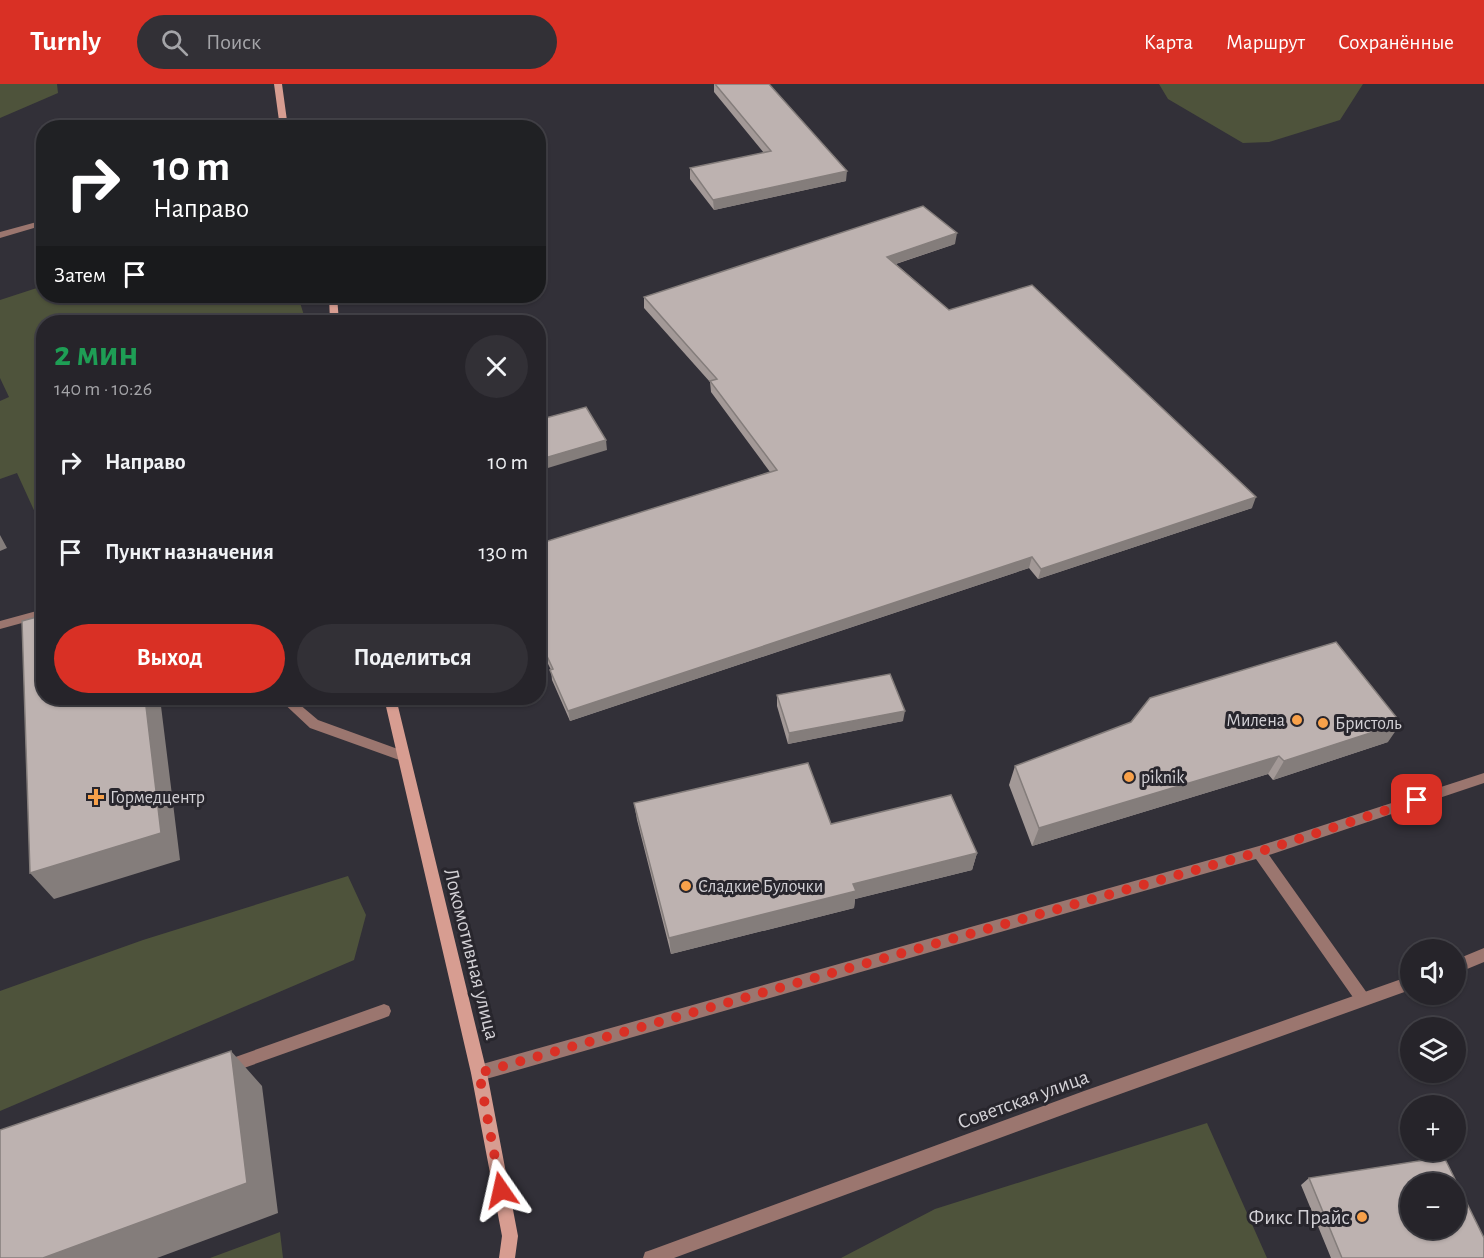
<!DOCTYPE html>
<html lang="ru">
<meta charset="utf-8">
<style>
:root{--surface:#26242a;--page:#323036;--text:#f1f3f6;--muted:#a4a4a8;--line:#424147;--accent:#d93025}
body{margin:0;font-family:"Alegreya Sans",sans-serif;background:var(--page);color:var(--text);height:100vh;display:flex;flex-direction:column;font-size:22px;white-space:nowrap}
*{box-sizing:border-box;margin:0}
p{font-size:20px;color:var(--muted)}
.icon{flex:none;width:33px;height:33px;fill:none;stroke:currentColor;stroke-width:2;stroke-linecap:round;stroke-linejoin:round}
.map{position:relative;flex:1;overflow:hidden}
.panel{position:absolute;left:36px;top:231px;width:510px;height:390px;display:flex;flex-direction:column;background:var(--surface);border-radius:24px;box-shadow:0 2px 4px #0004,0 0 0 2px var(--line)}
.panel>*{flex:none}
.top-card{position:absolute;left:36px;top:36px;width:510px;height:183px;border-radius:24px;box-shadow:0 2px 4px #0004,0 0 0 2px var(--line);background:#202124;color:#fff;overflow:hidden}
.tools{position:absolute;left:1400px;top:855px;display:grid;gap:12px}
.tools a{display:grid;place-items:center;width:66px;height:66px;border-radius:50%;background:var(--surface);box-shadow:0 2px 4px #0004,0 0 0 2px var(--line);font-size:30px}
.pin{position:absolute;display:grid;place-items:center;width:51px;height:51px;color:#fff;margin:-26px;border-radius:12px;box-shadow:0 3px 9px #0006}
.me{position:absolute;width:66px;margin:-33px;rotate:349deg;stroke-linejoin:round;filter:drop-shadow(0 0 4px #0008)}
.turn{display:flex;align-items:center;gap:21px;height:126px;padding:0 18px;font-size:27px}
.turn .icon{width:78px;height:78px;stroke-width:2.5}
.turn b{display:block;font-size:42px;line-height:51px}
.then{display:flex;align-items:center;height:57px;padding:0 18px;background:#0003;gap:12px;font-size:22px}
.round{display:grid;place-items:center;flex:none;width:63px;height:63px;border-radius:32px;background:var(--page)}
.summary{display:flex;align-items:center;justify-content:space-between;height:102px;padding:0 18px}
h1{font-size:36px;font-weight:700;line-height:45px;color:#1e9e55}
.cta{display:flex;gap:12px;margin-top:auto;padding:12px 18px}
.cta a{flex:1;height:69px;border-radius:36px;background:var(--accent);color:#fff;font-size:24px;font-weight:700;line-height:69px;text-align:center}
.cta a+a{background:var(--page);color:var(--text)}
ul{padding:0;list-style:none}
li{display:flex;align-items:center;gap:18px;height:90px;padding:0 18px}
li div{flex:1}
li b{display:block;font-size:22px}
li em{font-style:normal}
header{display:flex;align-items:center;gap:36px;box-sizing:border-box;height:84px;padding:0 30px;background:var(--accent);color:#fff}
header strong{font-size:28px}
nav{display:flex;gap:33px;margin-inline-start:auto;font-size:21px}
.search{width:420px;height:54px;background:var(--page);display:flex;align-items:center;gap:15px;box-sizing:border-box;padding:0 21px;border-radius:33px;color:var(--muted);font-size:22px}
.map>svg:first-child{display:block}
</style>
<header>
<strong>Turnly</strong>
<div class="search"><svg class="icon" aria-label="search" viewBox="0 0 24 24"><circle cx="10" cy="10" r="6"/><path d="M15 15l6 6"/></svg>Поиск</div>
<nav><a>Карта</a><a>Маршрут</a><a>Сохранённые</a></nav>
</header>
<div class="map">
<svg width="1484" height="1174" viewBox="0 0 1484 1174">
<rect width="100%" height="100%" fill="#323038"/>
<!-- green -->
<path fill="#4e533b" d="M 0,0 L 57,0 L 58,9 L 0,34 Z
M 1159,0 L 1363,0 L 1340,36 L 1269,58 L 1243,59 L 1168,15 Z
M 43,202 L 44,212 L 298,212 L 306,238 L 44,238 L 43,446 L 17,389 L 0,395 L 0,317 L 9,313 L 0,294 L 0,216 Z
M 348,792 L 366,831 L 354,876 L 0,1027 L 0,907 L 143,856 Z
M 1207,1039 L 1267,1174 L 841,1174 L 935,1125 Z
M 280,1148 L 283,1174 L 210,1174 Z"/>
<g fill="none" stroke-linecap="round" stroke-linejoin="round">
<!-- lane -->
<path fill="#9b766f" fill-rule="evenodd" d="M 44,136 L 44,141 L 0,154 L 0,148 Z
M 44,525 L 44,533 L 0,545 L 0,537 Z
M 278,614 L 292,614 L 318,636 L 406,668 L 408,672 L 406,676 L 402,677 L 310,644 Z
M 1484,689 L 1484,699 L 1269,771 L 1367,909 L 1369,914 L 1367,919 L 1362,921 L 1357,919 L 1256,775 L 479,997 L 474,994 L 471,989 L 474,984 L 479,981 L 1259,762 Z
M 384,920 L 389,922 L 391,927 L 389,932 L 384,934 L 227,990 L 222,988 L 219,983 L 222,978 L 227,976 Z"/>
<!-- street -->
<path fill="#9b766f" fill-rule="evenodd" d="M 1484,864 L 1484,878 L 1455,890 L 1455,876 Z
M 1410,892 L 1410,906 L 1084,1023 L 674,1174 L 643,1174 L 645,1168 L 651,1166 L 1084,1007 Z"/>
<!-- secondary -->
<path fill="#d79d91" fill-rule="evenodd" d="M 274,0 L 282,0 L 288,44 L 280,44 Z
M 329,212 L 337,212 L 339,238 L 330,238 Z
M 384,614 L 396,614 L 487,989 L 518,1152 L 515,1174 L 499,1174 L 502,1152 L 471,989 Z"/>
</g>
<!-- wall -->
<path fill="#a39997" d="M 714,0 L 769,0 L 846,97 L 714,126 L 690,95 L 690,84 L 764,69 L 714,8 Z
M 955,160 L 896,180 L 949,226 L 1252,424 L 1038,495 L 1029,484 L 570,637 L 552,596 L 551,586 L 538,559 L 538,460 L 770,388 L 711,308 L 710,298 L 644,224 L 644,213 Z
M 777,611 L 903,637 L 788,660 L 777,622 Z
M 1388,658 L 1273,696 L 1268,690 L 1032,762 L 1009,701 L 1015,682 Z
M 634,719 L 831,740 L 977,769 L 972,786 L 855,815 L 854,824 L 671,870 L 637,736 Z
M 1309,1094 L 1484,1174 L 1331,1174 L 1301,1101 Z"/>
<!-- shaded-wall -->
<path fill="#847d7b" d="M 847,87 L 846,97 L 714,126 L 713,116 Z
M 957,149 L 955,160 L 886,183 L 887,173 Z
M 606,356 L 607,366 L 538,387 L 538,376 Z
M 1256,413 L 1252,424 L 1038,495 L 1041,485 Z
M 0,451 L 7,464 L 0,467 Z
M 1032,473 L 1029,484 L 570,637 L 568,627 Z
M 145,614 L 160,614 L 180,776 L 54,815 L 30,789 Z
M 905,627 L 903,637 L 788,660 L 789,649 Z
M 1401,639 L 1388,658 L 1273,696 L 1284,677 Z
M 1279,672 L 1268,690 L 1032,762 L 1039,744 Z
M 977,769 L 972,786 L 855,815 L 854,824 L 671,870 L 669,854 L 853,800 Z
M 231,967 L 262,1002 L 278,1129 L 157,1174 L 43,1174 Z"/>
<!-- building -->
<path fill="#bdb2b0" stroke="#847d7b" stroke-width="1.5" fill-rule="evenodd" d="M 715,0 L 769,0 L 847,87 L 713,116 L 690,84 L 771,67 Z
M 923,122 L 957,149 L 887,173 L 949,226 L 1032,201 L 1256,413 L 1041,485 L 1032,473 L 568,627 L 550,586 L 553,585 L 538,553 L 538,460 L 777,386 L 710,297 L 717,295 L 644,213 Z
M 586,323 L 606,356 L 538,376 L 538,336 Z
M 44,531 L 44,614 L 145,614 L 161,749 L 30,789 L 22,537 Z
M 1336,558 L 1401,639 L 1284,677 L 1279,672 L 1039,744 L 1015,682 L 1131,638 L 1150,614 Z
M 890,590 L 905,627 L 789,649 L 777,611 Z
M 808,679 L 831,740 L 951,711 L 977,769 L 853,800 L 856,807 L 669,854 L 634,719 Z
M 231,967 L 247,1099 L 43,1174 L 0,1174 L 0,1046 Z
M 1444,1073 L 1484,1154 L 1484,1174 L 1342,1174 L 1309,1094 ZM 1410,1100 L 1455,1100 L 1455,1144 L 1410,1144 Z"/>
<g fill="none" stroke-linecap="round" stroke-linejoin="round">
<!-- route -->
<path stroke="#d93025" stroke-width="10" stroke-dasharray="0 18" d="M 501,1106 L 479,989 L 1259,768 L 1417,716"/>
</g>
<!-- markers -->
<g fill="#f8a14a" stroke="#28262d" stroke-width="2">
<circle cx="1297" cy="636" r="6"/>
<circle cx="1323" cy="639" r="6"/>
<circle cx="1129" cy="693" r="6"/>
<path d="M93 704h6v6h6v6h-6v6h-6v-6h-6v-6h6z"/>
<circle cx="686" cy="802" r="6"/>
<circle cx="1362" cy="1133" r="6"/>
</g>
<g text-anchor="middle" stroke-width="6" stroke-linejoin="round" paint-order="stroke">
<!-- poi labels -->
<g font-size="18" fill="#d3d1d6" stroke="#28262d" text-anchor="start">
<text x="1285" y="642" text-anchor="end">Милена</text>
<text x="1335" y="645">Бристоль</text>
<text x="1141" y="699">piknik</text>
<text x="110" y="719">Гормедцентр</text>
<text x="698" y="808">Сладкие Булочки</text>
</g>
<!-- near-street labels -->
<g font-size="21" fill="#d3d1d6" stroke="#28262d">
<text transform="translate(472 870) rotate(76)" y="7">Локомотивная улица</text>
<text transform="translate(1023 1015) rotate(-20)" y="7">Советская улица</text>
</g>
<!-- near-poi labels -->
<g font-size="21" fill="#d3d1d6" stroke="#28262d" text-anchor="end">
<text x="1350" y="1140">Фикс Прайс</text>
</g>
</g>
</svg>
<div class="tools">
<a><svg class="icon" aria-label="sound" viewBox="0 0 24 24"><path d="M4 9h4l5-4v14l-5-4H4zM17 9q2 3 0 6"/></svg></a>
<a><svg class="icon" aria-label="layers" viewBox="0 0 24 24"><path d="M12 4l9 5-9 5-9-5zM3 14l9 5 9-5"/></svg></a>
<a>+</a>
<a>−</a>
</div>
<div class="pin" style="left:1417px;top:716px;background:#d93025"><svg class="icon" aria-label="arrive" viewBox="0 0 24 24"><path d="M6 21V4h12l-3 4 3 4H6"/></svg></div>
<svg class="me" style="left:501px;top:1106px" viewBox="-20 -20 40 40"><path d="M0-17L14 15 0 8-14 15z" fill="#d93025" stroke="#fff" stroke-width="4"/></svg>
<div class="top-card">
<div class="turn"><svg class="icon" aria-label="right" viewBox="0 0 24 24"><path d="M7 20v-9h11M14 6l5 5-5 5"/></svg><div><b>10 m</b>Направо</div></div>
<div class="then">Затем<svg class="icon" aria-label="arrive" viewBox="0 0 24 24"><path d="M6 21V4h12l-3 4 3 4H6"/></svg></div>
</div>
<section class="panel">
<div class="summary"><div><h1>2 мин</h1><p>140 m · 10:26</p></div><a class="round"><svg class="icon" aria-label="close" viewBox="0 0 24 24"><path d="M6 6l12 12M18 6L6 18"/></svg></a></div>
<ul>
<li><svg class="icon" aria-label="right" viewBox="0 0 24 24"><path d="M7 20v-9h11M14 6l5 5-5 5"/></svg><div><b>Направо</b></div><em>10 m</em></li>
<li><svg class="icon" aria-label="arrive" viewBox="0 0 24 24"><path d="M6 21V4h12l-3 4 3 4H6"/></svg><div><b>Пункт назначения</b></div><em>130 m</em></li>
</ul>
<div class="cta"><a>Выход</a><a>Поделиться</a></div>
</section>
</div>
